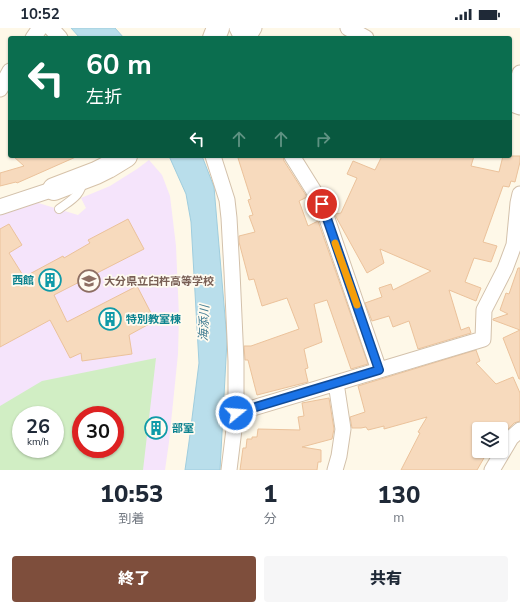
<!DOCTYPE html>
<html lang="ja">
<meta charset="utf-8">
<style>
:root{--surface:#fff;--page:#f6f6f7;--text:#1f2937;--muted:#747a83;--accent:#7e4e3c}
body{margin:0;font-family:"Nunito Sans","Noto Sans JP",sans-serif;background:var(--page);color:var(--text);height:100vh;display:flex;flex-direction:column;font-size:15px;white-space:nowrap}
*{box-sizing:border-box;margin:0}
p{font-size:13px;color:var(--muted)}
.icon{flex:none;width:22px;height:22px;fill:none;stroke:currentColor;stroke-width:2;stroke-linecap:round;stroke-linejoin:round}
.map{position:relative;height:442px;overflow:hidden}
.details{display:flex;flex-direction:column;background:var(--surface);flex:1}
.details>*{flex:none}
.top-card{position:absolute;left:8px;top:8px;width:504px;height:122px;border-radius:4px;box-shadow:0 1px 3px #0004;background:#0b6e4f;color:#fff;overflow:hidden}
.buttons{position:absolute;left:472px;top:394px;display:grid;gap:8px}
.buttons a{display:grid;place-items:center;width:36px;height:36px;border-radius:4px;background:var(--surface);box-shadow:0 1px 3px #0004;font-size:20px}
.speed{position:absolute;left:12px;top:378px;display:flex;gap:8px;font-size:20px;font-weight:700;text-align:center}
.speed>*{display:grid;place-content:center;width:52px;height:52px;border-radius:50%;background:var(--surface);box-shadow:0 1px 3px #0004;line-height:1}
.speed small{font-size:10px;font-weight:400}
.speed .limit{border:6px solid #d22;background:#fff;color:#111}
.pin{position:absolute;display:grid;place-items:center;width:34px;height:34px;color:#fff;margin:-17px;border:2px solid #fff;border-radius:50%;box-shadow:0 1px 4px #0007}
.me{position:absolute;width:44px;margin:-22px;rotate:73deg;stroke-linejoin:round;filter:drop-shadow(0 0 3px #0008)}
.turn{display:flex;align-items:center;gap:14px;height:84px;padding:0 12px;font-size:18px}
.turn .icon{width:52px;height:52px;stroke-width:2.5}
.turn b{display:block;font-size:28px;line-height:34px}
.lanes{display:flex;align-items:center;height:38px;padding:0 12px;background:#0003;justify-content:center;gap:20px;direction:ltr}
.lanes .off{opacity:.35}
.eta{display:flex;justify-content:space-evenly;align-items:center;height:68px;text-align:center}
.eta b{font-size:24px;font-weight:800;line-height:28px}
.button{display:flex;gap:8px;margin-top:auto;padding:8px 12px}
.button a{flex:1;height:46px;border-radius:4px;background:var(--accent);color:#fff;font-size:16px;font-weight:800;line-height:46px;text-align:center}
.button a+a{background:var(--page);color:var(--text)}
.status{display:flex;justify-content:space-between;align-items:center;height:28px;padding:0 20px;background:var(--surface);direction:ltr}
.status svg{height:11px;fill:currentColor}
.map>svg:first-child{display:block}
</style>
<div class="status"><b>10:52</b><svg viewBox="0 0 49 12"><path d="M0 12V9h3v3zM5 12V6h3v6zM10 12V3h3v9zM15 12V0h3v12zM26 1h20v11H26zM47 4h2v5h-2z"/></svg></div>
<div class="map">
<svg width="520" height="442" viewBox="0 0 520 442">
<rect width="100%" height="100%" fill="#fef8e8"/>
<!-- education -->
<path fill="#f5e4fb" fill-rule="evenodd" d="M 149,132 L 162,147 L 170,168 L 176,218 L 179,288 L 178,326 L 169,414 L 165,442 L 0,442 L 0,186 L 35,174 L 78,187 L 86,180 L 81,170 L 110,158 L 137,141 ZM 21,387 L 55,387 L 55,421 L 21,421 ZM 81,387 L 115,387 L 115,421 L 81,421 Z"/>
<!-- green -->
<path fill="#d1eec4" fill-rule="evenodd" d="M 156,330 L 143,442 L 0,442 L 0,378 L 42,353 ZM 21,387 L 55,387 L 55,421 L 21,421 ZM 81,387 L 115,387 L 115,421 L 81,421 Z"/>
<!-- water -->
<path fill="#b9deeb" stroke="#9fcdde" d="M 71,0 L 115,0 L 124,10 L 80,10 Z
M 169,128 L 202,128 L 214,159 L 227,312 L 220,442 L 185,442 L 189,414 L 199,335 L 191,194 L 186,166 Z"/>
<!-- building -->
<path fill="#f7dabd" stroke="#ebc29b" d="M 13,128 L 78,128 L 17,155 L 16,154 L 0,158 L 0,145 L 24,138 Z
M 245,128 L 283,128 L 284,133 L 307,169 L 299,173 L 308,198 L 318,193 L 368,336 L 351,341 L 327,272 L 314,276 L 322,314 L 304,321 L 308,340 L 305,341 L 308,354 L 257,367 L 248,332 L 245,332 L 244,318 L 251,318 L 299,301 L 287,270 L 262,278 L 254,251 L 249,252 L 239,214 L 239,208 L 255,204 L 249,188 L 253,187 L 248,172 L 251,171 L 238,130 Z
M 382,128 L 474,128 L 471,138 L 499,144 L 503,128 L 520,128 L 520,134 L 515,154 L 511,153 L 509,159 L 503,158 L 483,214 L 497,218 L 491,234 L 474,230 L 465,254 L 481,260 L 476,273 L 449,262 L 461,302 L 469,299 L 471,305 L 418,321 L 409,293 L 393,299 L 389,288 L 372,293 L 365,275 L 382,269 L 379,260 L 391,256 L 393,262 L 431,243 L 380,221 L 384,235 L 367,245 L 335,187 L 335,186 L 341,185 L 357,150 L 347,146 L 353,133 L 375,142 Z
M 128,191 L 144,221 L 54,267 L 67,294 L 137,258 L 151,285 L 147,285 L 151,295 L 129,307 L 132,326 L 82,333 L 81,325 L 70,330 L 50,292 L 0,319 L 0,201 L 9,196 L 22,217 L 9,225 L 24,249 L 63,228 L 64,230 L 90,215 L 88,212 Z
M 518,240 L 520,240 L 520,302 L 493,292 L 493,291 L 508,286 L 500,282 L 506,265 L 509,266 Z
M 520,302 L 520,351 L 519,351 L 503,310 Z
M 476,322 L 480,333 L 476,335 L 496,356 L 513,349 L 520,365 L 520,393 L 514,395 L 507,402 L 501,404 L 501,401 L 479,401 L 479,412 L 473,415 L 479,418 L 479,423 L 488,423 L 477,442 L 401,442 L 420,405 L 418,404 L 427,389 L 384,401 L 384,398 L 368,402 L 366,399 L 361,400 L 352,400 L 350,389 L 365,384 L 358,358 Z
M 329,370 L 334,401 L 332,411 L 302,419 L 321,422 L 321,434 L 318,434 L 317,442 L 240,442 L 243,420 L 246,420 L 247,411 L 252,411 L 252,409 L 257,409 L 258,401 L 300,402 L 298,389 L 304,388 L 302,375 Z"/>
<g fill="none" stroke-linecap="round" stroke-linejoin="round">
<!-- lane casing -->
<g stroke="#d3c1ab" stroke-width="10">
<path id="lane" d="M 59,181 C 71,172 81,168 83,152"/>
</g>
<!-- street casing -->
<g stroke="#d3c1ab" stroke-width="17">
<path id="street" d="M 51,0 L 60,10
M 237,0 L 242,10
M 348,0 L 366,10
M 33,10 L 40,0
M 248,10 L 254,0
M 520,45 L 518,52 L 512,76 L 520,79
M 0,61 L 10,43
M 213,128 L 227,172 L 229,190 L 232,244 L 236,333 L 236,385 L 229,442
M 292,128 L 322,176 L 379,342
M 0,179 L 54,161
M 236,385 L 483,311 L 484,282 L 505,241 L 514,217 L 518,175 L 520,166
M 335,442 L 339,428 L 343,401 L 336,355
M 492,442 L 511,410 L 520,402"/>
</g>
<!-- secondary casing -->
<g stroke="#d6c2a9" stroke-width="24">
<path id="secondary" d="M 214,10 L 218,0
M 54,161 L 96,145 L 108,139 L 126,128"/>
</g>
<!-- lane -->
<use href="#lane" stroke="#fff" stroke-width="8"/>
<!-- street -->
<use href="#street" stroke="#fff" stroke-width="15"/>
<!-- secondary -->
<use href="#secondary" stroke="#fff" stroke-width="22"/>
</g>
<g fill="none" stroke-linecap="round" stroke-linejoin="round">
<!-- route casing -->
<g stroke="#114b97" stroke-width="10">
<path id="route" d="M 236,385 L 379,342 L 322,176"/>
</g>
<!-- route -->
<use href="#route" stroke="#1a73e8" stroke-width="7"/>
<!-- slow -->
<path stroke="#f59e0b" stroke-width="7" d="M 335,215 L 357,277"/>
</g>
<!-- icons -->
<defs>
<g id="building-ring" transform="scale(1.15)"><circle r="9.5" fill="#fffbf0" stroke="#0f9aa8" stroke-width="1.5"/><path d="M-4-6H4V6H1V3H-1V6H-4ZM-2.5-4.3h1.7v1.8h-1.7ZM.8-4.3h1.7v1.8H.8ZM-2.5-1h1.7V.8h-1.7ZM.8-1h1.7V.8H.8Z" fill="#0f9aa8"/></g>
<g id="school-ring" transform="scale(1.15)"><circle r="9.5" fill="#fffbf0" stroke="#8d6e63" stroke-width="1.5"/><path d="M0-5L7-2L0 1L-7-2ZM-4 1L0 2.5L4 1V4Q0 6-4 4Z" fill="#8d6e63"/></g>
</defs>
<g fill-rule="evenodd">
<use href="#building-ring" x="50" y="252"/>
<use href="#school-ring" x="89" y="253"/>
<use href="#building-ring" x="110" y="291"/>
<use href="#building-ring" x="156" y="400"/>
</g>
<g text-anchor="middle" stroke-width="3.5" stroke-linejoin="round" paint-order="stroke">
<!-- culture labels -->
<g font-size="11" font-weight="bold" fill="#0d838f" stroke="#fffbf0" text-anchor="start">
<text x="34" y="256" text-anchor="end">西館</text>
<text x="126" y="295">特別教室棟</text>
<text x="172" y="404">部室</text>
</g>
<!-- education labels -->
<g font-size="11" font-weight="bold" fill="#785e54" stroke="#fffbf0" text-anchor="start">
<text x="104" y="257">大分県立臼杵高等学校</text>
</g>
<!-- water labels -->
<g font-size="12" font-style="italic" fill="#3f7b91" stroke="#fffbf0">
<text transform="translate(204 295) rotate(-88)" y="4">海添川</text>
</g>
</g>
</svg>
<div class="buttons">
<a><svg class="icon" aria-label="layers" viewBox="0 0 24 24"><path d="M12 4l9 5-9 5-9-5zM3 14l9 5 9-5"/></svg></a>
</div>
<div class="speed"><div>26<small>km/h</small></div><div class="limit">30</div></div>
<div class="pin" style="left:322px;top:176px;background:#d93025"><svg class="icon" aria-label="arrive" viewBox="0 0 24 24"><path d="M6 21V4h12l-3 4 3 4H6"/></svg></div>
<svg class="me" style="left:236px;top:385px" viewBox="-20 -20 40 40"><circle r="17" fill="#1a73e8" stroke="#fff" stroke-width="3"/><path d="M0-11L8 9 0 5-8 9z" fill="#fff"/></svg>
<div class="top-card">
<div class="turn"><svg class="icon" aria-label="left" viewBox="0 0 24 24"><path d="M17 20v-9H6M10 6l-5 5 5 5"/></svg><div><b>60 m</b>左折</div></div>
<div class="lanes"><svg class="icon" aria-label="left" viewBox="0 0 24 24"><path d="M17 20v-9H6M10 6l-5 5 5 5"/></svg><svg class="icon off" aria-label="ahead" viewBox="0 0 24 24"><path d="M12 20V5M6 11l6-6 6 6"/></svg><svg class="icon off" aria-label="ahead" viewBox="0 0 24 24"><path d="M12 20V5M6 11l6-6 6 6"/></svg><svg class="icon off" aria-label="right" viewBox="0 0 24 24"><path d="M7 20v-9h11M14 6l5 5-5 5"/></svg></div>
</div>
</div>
<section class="details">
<div class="eta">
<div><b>10:53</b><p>到着</p></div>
<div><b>1</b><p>分</p></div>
<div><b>130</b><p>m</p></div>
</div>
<div class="button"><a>終了</a><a>共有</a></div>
</section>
